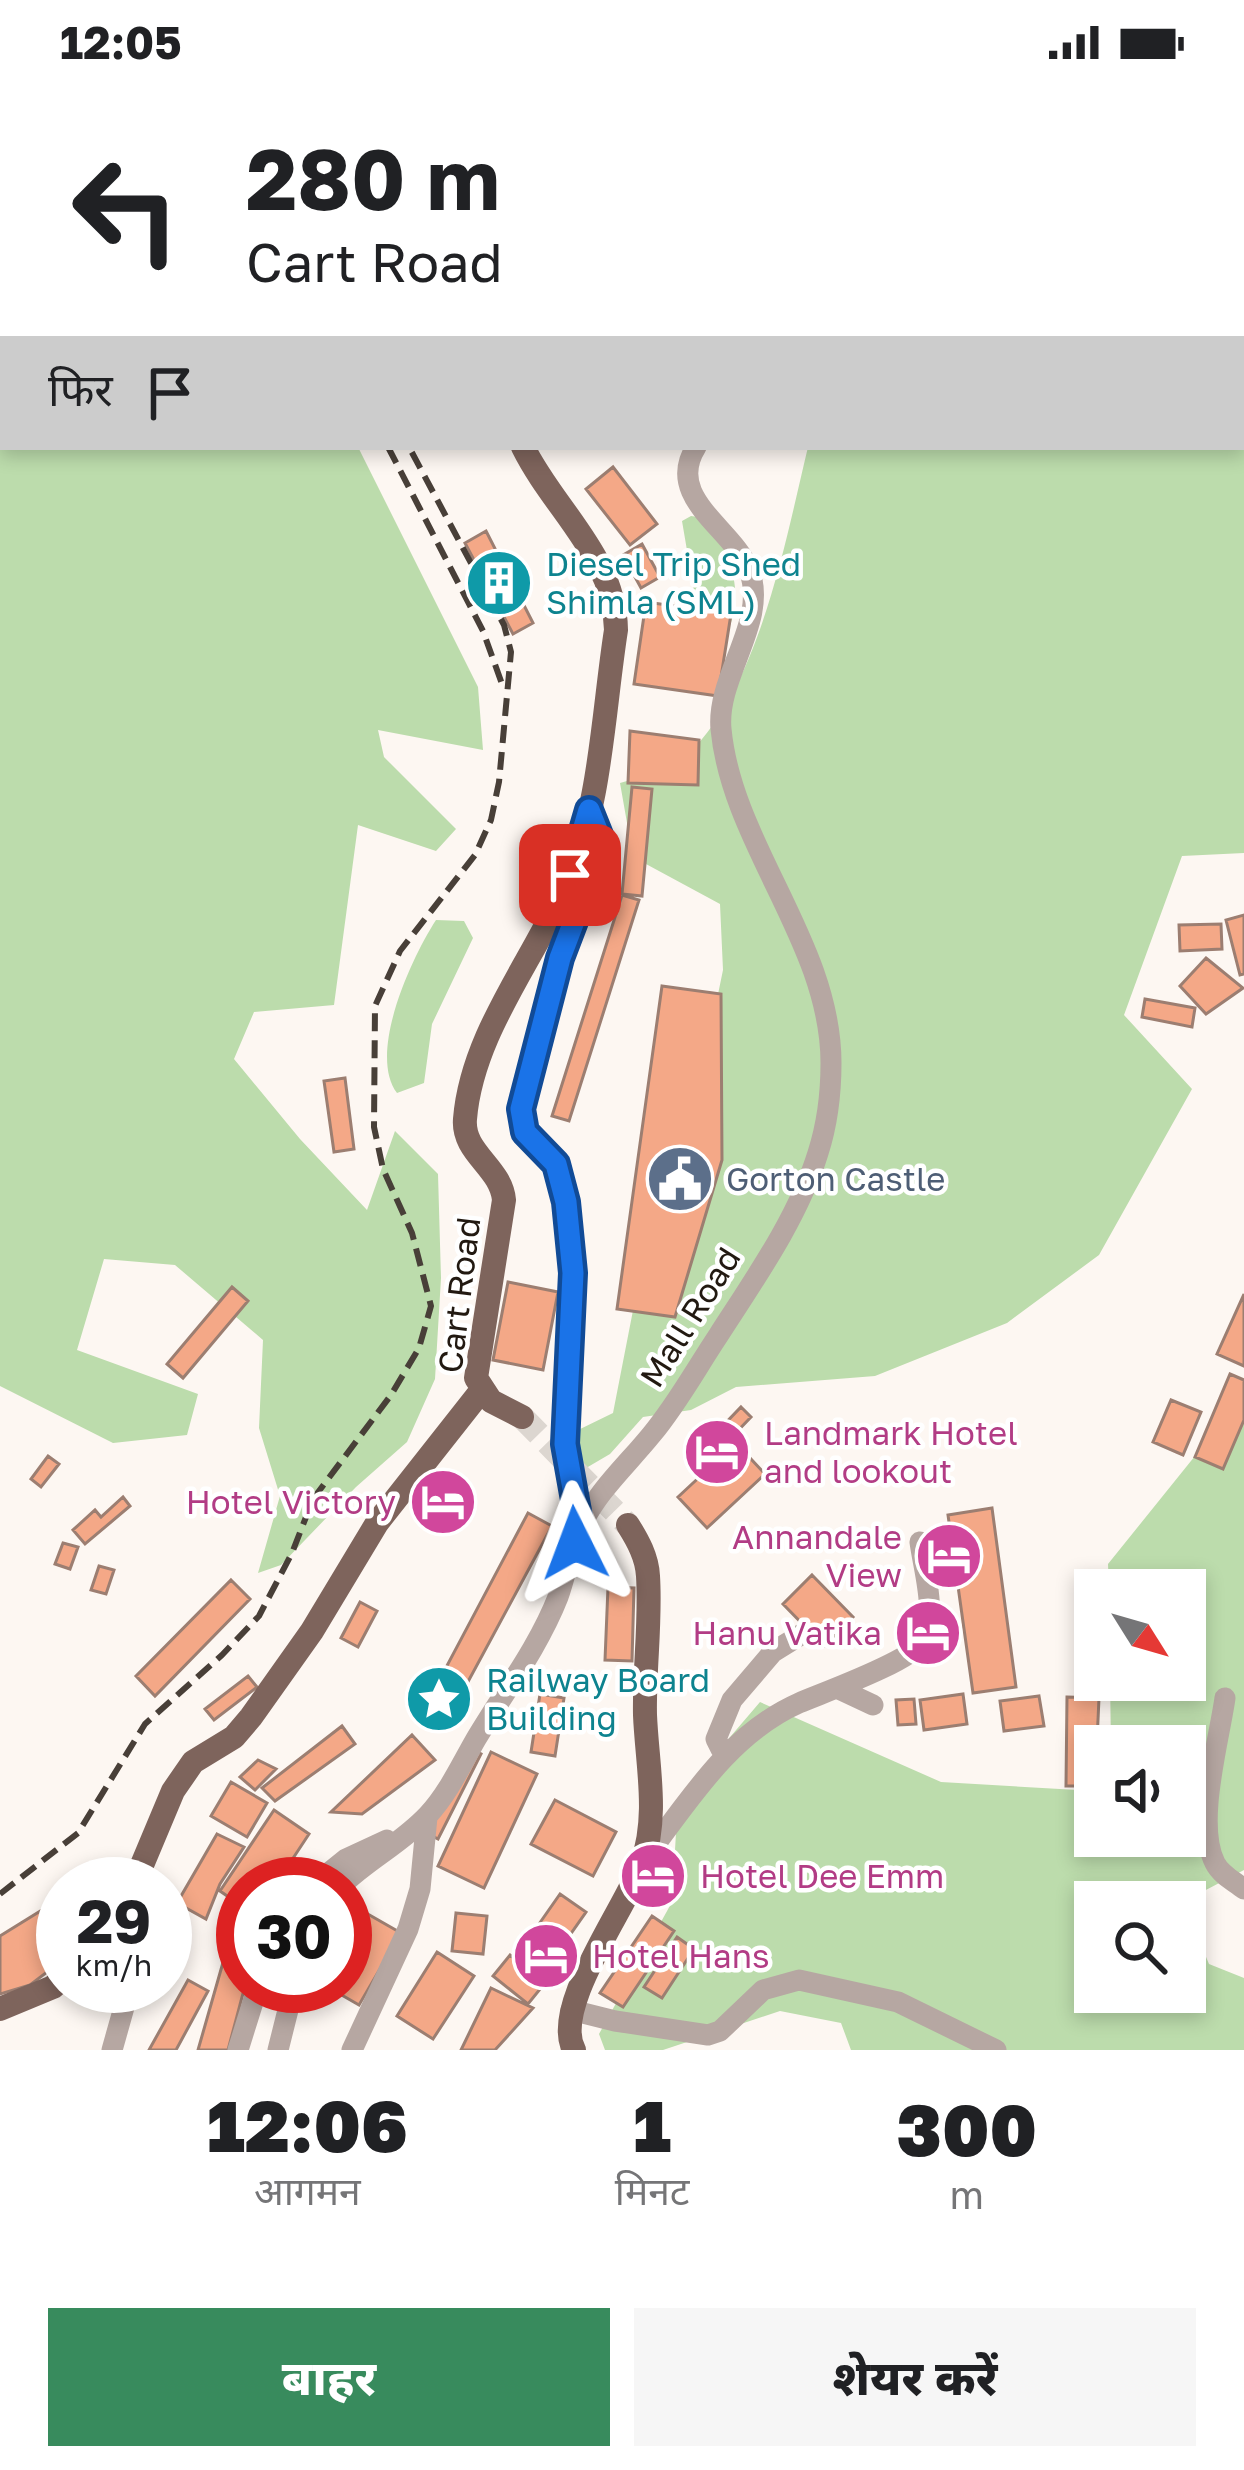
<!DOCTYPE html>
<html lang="hi">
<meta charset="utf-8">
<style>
:root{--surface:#fff;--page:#f6f6f6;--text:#202124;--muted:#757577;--accent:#388b5d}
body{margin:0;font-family:"Golos Text","Noto Sans Devanagari",sans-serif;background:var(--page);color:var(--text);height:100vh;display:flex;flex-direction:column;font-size:45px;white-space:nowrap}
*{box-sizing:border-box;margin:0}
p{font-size:39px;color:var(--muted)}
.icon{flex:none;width:66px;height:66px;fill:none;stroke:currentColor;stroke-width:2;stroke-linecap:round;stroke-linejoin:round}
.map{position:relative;height:1966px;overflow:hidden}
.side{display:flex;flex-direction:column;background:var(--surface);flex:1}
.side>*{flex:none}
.top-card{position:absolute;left:0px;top:0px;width:1245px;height:366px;box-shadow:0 6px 18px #0003;background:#fff;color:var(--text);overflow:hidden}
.needle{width:78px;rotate:127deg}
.buttons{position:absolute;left:1074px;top:1485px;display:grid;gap:24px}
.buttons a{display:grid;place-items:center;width:132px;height:132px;border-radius:0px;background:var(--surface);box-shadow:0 6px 18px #0003;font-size:60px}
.speed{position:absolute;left:36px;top:1773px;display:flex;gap:24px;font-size:60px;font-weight:700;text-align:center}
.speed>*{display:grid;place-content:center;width:156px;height:156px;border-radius:50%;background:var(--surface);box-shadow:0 6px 18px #0003;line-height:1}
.speed small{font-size:30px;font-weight:400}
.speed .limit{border:18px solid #d22;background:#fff;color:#111}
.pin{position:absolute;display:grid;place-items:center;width:102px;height:102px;color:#fff;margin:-51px;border-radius:24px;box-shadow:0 6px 18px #0006}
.me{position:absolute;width:132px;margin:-66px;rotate:357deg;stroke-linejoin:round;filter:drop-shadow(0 0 9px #0008)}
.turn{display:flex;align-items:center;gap:42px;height:252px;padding:0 48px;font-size:54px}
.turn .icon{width:156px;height:156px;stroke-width:2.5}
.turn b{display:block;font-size:84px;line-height:102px}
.then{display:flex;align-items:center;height:114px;padding:0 48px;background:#0003;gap:24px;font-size:45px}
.eta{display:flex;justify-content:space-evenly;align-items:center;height:204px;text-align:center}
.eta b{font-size:72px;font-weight:800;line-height:84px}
.cta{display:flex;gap:24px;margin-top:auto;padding:24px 48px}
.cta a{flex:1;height:138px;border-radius:0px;background:var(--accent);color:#fff;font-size:48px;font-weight:800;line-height:138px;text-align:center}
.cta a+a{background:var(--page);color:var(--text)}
.status{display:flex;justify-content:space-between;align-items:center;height:84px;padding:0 60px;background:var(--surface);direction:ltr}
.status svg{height:33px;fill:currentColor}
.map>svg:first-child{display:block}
</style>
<div class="status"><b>12:05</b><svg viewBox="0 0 49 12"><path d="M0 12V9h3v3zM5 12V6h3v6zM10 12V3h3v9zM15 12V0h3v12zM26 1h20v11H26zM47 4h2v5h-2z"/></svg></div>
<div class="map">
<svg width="1244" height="1966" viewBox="0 0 1244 1966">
<rect width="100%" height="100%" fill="#fdf7f2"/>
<!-- green -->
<path fill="#bcdcac" d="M 1214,0 L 1244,0 L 1244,769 L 1182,772 L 1124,931 L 1192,1005 L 1099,1171 L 1007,1239 L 875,1292 L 736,1303 L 691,1326 L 643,1333 L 610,1370 L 581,1387 L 572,1349 L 613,1329 L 636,1211 L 695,1022 L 723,886 L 720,820 L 633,773 L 620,699 C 639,693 666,688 681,676 C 758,612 785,458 808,363 L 1242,363 L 1242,3 Z
M 0,177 L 3,363 L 358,363 L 478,603 L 483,666 L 378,646 L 384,673 L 456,745 L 436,767 L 358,741 L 334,921 L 254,928 L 234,975 L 300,1055 L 367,1126 L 395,1047 L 438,1090 L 441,1194 L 435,1295 L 407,1358 L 356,1403 L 281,1481 L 258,1489 L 280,1412 L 259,1344 L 263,1256 L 175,1181 L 104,1175 L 77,1266 L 198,1310 L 187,1351 L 113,1359 L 0,1302 Z
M 691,432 L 712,435 C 739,497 746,515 715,577 L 698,531 L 682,437 Z
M 436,836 L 464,837 L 473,854 L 432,940 L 424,999 L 397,1009 C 367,969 412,873 436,836 Z
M 1244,1338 L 1244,1786 L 1183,1818 L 1095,1818 L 1095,1908 L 1185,1908 L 1185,1823 L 1209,1880 L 1244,1894 L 1244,1966 L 851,1966 L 841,1939 L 780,1927 L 663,1966 L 605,1966 L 599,1950 L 672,1818 L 678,1714 L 760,1618 L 941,1698 L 1095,1707 L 1095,1752 L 1185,1752 L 1185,1662 L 1111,1662 L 1110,1596 L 1185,1596 L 1185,1506 L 1109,1506 L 1108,1480 L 1199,1367 Z"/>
<!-- building -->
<path fill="#f4a887" stroke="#9c7e71" stroke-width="3" d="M 613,383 L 657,440 L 630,461 L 586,405 Z
M 486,447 L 533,539 L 513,550 L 465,459 Z
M 642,460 L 660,493 L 641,504 L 623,471 Z
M 646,518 L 731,530 L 718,612 L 634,600 Z
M 630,647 L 699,656 L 698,701 L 628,699 Z
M 632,703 L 652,705 L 642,812 L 622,810 Z
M 622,811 L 639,816 L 569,1037 L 552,1032 Z
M 1244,831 L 1244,890 L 1240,891 L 1226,836 Z
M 1221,840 L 1222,865 L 1180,867 L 1179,841 Z
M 1206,874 L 1243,904 L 1206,930 L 1180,902 Z
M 662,902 L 721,910 L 722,1076 L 675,1233 L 617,1225 Z
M 1145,915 L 1195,924 L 1192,943 L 1142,933 Z
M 345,994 L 354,1065 L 334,1068 L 324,997 Z
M 508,1198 L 558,1208 L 543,1286 L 493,1276 Z
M 232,1203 L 248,1217 L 183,1294 L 167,1280 Z
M 1244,1210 L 1244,1282 L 1217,1270 Z
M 1230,1290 L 1244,1296 L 1244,1336 L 1223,1385 L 1195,1373 Z
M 1171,1316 L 1201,1328 L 1183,1371 L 1153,1358 Z
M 741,1323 L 751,1333 L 701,1385 L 691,1375 Z
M 736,1359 L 765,1390 L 707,1444 L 678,1413 Z
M 48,1372 L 59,1380 L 41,1403 L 31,1395 Z
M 123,1413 L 130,1422 L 85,1460 L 73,1446 L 95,1426 L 101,1433 Z
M 992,1424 L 1016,1603 L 973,1609 L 948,1431 Z
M 528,1429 L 552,1442 L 456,1620 L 433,1608 Z
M 63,1459 L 78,1463 L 70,1485 L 55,1480 Z
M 99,1482 L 114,1486 L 106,1510 L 91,1506 Z
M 812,1491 L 853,1533 L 824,1562 L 783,1520 Z
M 231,1496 L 250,1515 L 155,1612 L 136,1592 Z
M 608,1503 L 634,1504 L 632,1577 L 605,1576 Z
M 360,1518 L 377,1527 L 358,1563 L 341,1554 Z
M 248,1592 L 257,1603 L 214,1636 L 205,1625 Z
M 540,1610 L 564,1614 L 555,1672 L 531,1668 Z
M 963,1610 L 967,1640 L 924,1646 L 920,1616 Z
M 1039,1612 L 1044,1642 L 1004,1647 L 1000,1617 Z
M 1067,1613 L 1099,1614 L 1095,1702 L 1066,1702 Z
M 914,1615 L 916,1640 L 898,1641 L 896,1616 Z
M 342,1642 L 355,1660 L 275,1717 L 262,1704 Z
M 412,1651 L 435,1676 L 362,1730 L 331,1728 Z
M 464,1661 L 481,1670 L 438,1755 L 421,1746 Z
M 491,1668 L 537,1690 L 484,1804 L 438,1782 Z
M 258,1676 L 276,1685 L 255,1706 L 240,1693 Z
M 231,1698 L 267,1719 L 247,1753 L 211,1732 Z
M 555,1716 L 616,1748 L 593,1792 L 531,1760 Z
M 274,1726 L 309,1750 L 276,1800 L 243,1800 L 243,1823 L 220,1807 Z
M 217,1750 L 244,1763 L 220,1800 L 206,1835 L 177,1819 Z
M 560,1810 L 586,1828 L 544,1888 L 518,1870 Z
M 63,1813 L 63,1876 L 30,1901 L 0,1910 L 0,1852 Z
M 345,1817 L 401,1849 L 359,1921 L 326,1902 L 345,1902 Z
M 456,1829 L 487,1832 L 483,1870 L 452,1867 Z
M 652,1832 L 674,1847 L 623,1923 L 600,1909 Z
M 165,1843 L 187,1854 L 165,1893 Z
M 677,1853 L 694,1865 L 662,1914 L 644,1903 Z
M 230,1854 L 243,1858 L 245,1902 L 228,1966 L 198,1966 Z
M 437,1868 L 474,1892 L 433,1955 L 397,1932 Z
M 510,1871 L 545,1899 L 528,1920 L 493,1892 Z
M 188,1896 L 208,1907 L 176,1966 L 149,1966 Z
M 491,1904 L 533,1924 L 495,1966 L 461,1966 Z"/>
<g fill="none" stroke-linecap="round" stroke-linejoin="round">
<!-- major-tunnel -->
<path stroke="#dcd6d0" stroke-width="24" stroke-dasharray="24 12" stroke-linecap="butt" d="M 522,1333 L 628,1441"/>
<!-- minor -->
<path stroke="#b6a7a2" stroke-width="21" d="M 749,3 L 758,0
M 958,3 L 960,0
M 1242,59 L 1244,58
M 580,1444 L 565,1360 L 573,1189 L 566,1118 L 556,1080 L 525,1048 L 521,1033 L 531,978 L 560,874 L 600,774 L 602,754 L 589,726
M 841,1606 L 873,1621
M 1225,1614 C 1219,1657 1195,1740 1215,1779 C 1221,1791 1234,1797 1244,1805
M 731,1667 L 721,1665 L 716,1655 L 732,1616 L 773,1568 L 802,1550
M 644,1776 C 688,1718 729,1650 799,1619 C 822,1609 910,1578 922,1558 C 938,1531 924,1488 920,1458
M 315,1800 L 346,1775 L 387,1756
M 343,1800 C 369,1775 403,1758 428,1731 C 449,1708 461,1681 476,1655 C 504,1608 538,1564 558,1513 C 566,1491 570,1465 580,1444 C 597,1407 627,1381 652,1350 C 677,1320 696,1285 718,1252 C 754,1196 798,1134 818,1069 C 827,1041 831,1009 831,979 C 831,859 732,761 721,645 C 716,592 769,537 749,486 C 733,444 664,414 696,363
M 571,1926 L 615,1937 L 708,1951 L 720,1947 L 763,1906 L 799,1896 L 898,1918 L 996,1966
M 112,1966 L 130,1902
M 238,1966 L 258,1902
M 278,1966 L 294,1902
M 352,1966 L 408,1845 L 420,1805 L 427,1733"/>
<!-- major -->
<path stroke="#7e645c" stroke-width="24" d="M 809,3 L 813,0
M 522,1333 L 491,1317 L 476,1294 L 504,1116 C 501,1083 462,1069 465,1035 C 472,949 534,876 567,799 C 601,722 603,629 616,546 C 615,472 554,426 523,363
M 134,1800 L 173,1707 L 193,1678 L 234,1653 L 251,1633 L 312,1547 L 377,1439 L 481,1307
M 0,1925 L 53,1903 L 63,1894
M 574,1966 C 551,1923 626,1824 642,1779 C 659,1732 647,1680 645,1631 C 644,1585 651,1538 648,1492 C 647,1473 638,1457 628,1441"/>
<!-- rail -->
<path stroke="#483f38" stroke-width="6" stroke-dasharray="18 9" stroke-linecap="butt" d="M 557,3 L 561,0
M 388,363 L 483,547 L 502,600
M 0,1810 L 78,1749 L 145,1640 L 222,1571 L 259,1532 L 292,1469 L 313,1415 L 391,1311 L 419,1264 L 431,1222 L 412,1149 L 383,1085 L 374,1043 L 375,922 L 400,867 L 475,771 L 491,736 L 499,698 L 511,568 L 504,541 L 409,363"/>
</g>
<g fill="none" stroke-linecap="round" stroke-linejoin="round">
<!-- route casing -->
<g stroke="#114b97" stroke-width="30">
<path id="route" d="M 570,791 L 589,726 L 603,761 L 560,874 L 521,1025 L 525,1048 L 556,1080 L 566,1118 L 573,1189 L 565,1360 L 580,1444 L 575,1459"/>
</g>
<!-- route -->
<use href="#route" stroke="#1a73e8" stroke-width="21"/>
</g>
<!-- icons -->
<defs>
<g id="building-disc" transform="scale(3.45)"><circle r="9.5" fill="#0f9aa8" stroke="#fff"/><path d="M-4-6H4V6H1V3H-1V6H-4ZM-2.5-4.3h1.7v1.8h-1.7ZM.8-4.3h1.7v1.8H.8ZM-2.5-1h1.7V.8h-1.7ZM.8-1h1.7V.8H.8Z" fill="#fff"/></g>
<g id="civic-disc" transform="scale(3.45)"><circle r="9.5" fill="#5c6f8a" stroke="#fff"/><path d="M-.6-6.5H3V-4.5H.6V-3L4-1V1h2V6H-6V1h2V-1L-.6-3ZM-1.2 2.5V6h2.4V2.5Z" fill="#fff"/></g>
<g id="hotel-disc" transform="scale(3.45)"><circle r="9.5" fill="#d1479c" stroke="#fff"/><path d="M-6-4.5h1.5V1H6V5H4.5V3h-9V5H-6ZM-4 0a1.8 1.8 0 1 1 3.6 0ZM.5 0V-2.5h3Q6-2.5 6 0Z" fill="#fff"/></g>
<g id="sight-disc" transform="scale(3.45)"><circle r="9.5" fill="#0f9aa8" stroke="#fff"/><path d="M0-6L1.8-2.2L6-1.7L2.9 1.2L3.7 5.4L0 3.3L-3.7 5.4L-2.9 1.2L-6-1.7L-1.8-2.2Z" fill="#fff"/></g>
</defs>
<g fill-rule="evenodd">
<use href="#building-disc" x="499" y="499"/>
<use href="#civic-disc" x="680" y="1095"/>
<use href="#hotel-disc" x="717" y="1368"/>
<use href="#hotel-disc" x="443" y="1418"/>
<use href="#hotel-disc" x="949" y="1472"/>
<use href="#hotel-disc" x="928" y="1549"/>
<use href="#sight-disc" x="439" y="1615"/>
<use href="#hotel-disc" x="653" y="1792"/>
<use href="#hotel-disc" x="546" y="1872"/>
</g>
<g text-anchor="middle" stroke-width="9" stroke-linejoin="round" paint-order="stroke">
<!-- culture labels -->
<g font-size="33" fill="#0d838f" stroke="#fff" text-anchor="start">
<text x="546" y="492">Diesel Trip Shed<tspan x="546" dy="38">Shimla (SML)</tspan></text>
<text x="486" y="1608">Railway Board<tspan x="486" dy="38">Building</tspan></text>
</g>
<!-- service labels -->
<g font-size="33" fill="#4e5e75" stroke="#fff" text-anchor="start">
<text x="726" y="1107">Gorton Castle</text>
</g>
<!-- street labels -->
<g font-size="33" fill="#221911" stroke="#fff">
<text transform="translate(459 1211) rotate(-83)" y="12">Cart Road</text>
<text transform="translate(690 1233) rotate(-58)" y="12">Mall Road</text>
</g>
<!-- hotel labels -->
<g font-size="33" fill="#b23c85" stroke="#fff" text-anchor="start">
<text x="764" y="1361">Landmark Hotel<tspan x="764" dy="38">and lookout</tspan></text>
<text x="396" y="1430" text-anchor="end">Hotel Victory</text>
<text x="902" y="1465" text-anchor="end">Annandale<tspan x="902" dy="38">View</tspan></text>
<text x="882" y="1561" text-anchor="end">Hanu Vatika</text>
<text x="700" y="1804">Hotel Dee Emm</text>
<text x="592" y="1884">Hotel Hans</text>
</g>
</g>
</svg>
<div class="buttons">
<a><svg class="needle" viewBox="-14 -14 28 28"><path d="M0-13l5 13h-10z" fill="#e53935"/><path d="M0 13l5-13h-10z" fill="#757577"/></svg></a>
<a><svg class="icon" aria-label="sound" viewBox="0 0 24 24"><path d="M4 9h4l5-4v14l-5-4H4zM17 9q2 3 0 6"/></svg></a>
<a><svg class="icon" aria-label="search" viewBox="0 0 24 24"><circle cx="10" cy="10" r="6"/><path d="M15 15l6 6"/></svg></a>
</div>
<div class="speed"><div>29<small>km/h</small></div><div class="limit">30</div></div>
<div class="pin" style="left:570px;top:791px;background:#d93025"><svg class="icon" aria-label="arrive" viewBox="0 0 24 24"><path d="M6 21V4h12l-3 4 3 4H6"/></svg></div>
<svg class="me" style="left:575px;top:1459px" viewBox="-20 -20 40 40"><path d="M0-17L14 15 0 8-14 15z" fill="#1a73e8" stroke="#fff" stroke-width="4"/></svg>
<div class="top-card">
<div class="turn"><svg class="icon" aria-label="left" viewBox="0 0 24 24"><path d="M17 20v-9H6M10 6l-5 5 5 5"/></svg><div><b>280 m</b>Cart Road</div></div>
<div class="then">फिर<svg class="icon" aria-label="arrive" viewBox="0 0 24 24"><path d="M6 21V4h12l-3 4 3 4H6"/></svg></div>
</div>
</div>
<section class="side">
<div class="eta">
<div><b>12:06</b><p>आगमन</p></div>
<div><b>1</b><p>मिनट</p></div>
<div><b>300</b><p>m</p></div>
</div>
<div class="cta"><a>बाहर</a><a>शेयर करें</a></div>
</section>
